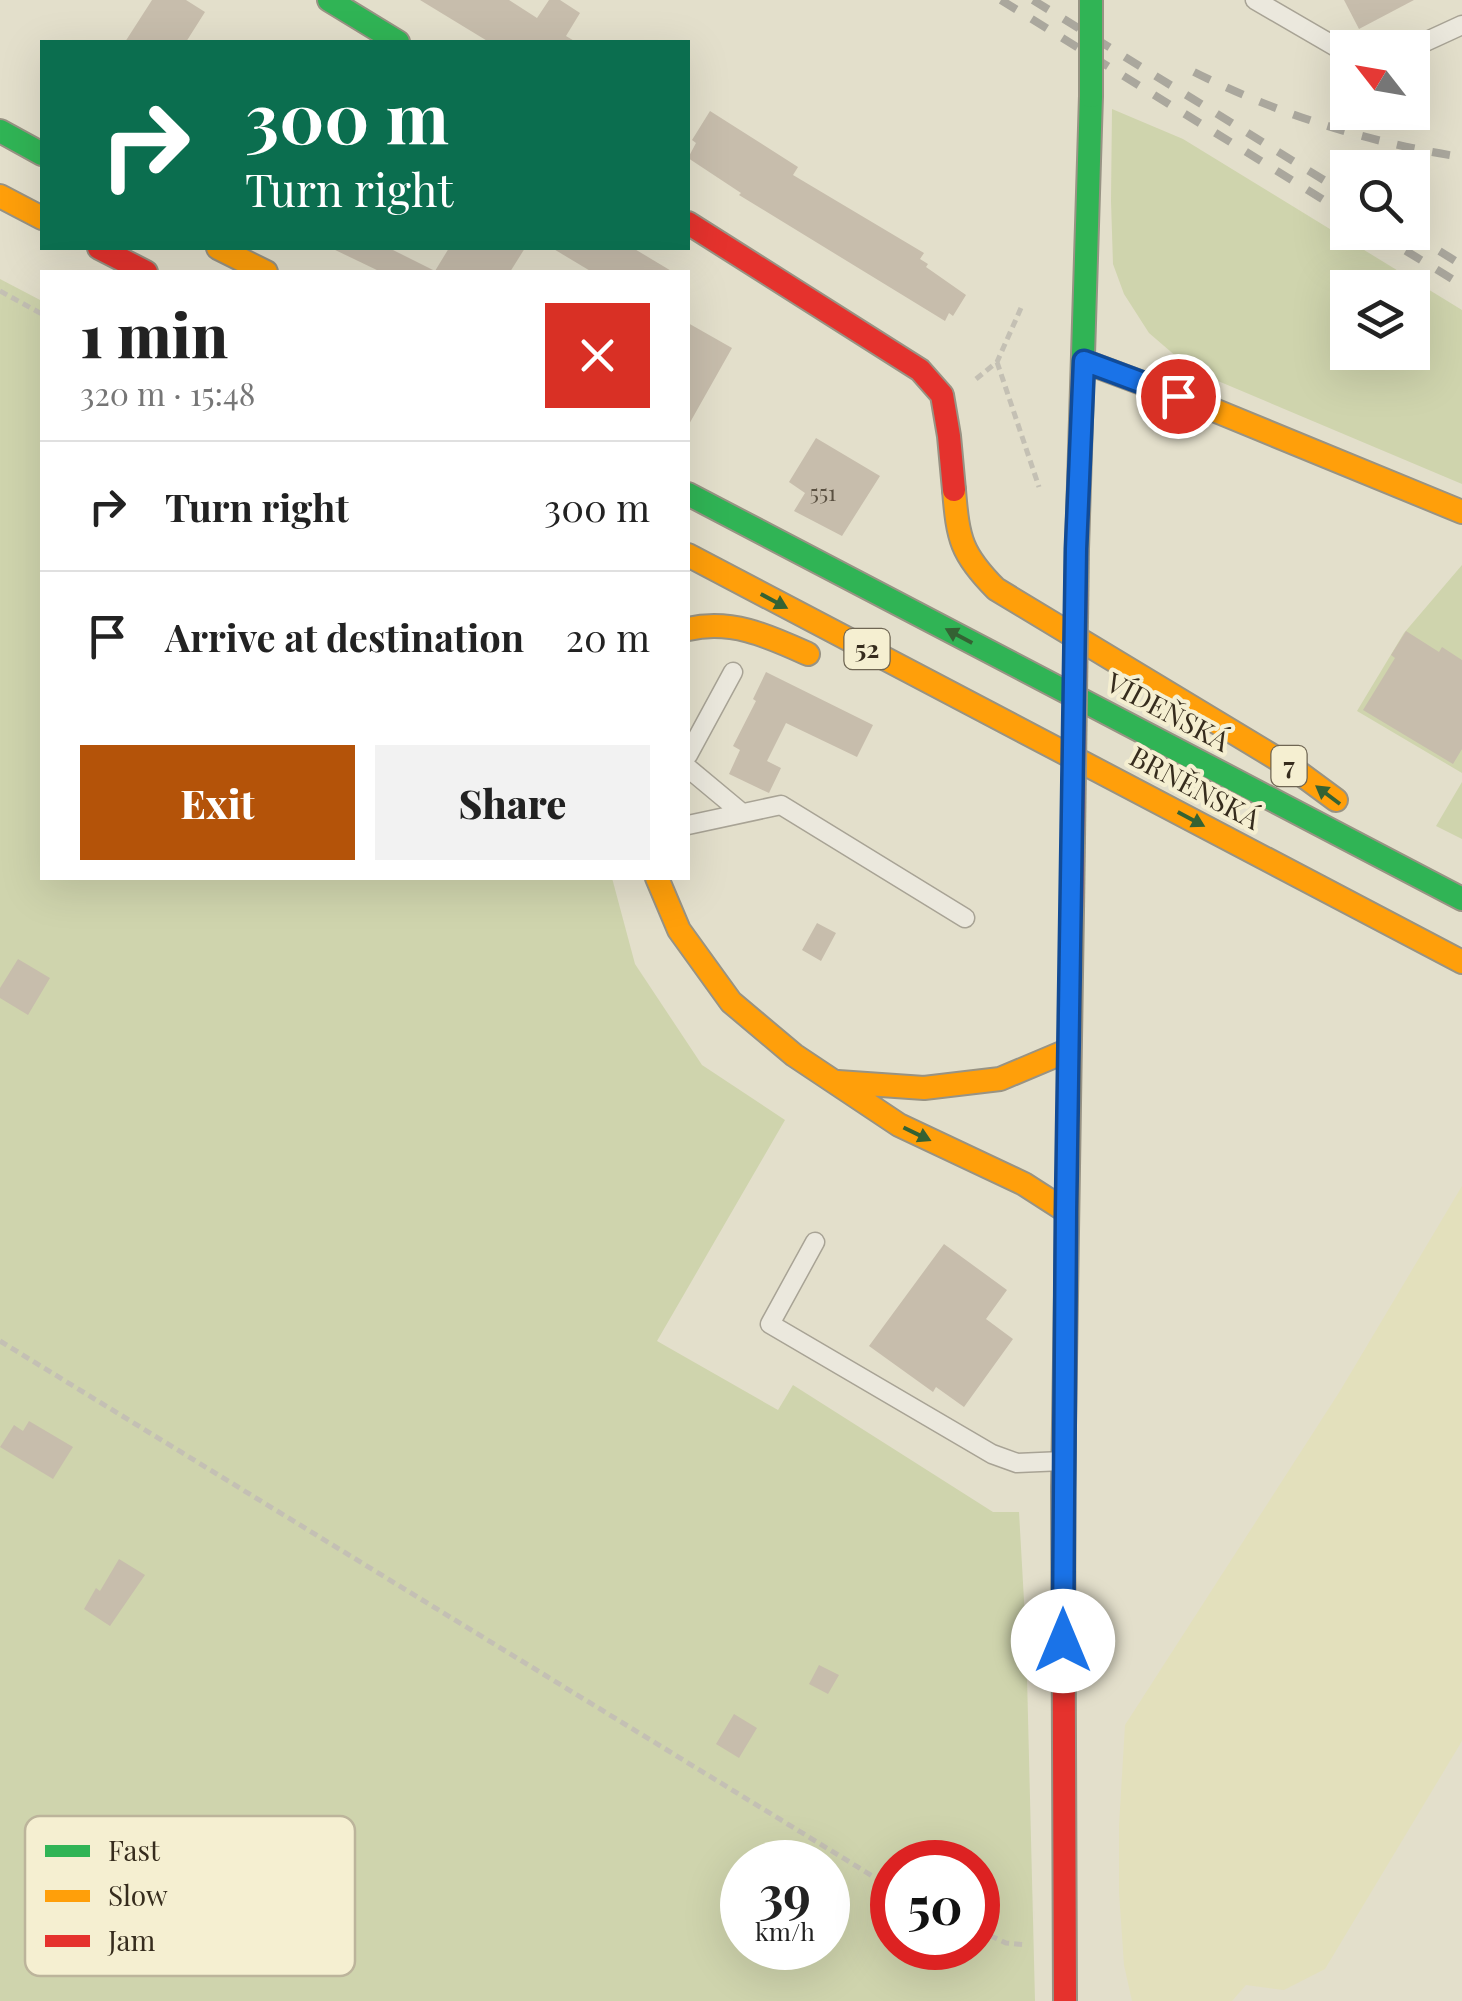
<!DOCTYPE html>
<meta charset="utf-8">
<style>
:root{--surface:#fff;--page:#f2f2f2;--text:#222;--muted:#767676;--line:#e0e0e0;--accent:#b45309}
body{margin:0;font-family:"Playfair Display",serif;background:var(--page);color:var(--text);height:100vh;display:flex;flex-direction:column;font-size:38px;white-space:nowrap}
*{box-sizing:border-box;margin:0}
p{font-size:32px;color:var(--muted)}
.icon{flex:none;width:55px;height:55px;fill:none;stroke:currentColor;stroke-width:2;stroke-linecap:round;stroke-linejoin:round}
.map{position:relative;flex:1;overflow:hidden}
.drawer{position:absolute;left:40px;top:270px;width:650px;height:610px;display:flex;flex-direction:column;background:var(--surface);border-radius:0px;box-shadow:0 10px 40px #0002}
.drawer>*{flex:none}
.hud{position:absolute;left:40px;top:40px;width:650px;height:210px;border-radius:0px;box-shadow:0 10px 40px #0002;background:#0b6e4f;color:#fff;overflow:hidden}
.needle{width:65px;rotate:301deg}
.fabs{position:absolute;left:1330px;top:30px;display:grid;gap:20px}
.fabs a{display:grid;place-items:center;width:100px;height:100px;border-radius:0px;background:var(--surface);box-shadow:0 10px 40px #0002;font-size:50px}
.speed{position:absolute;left:720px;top:1840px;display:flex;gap:20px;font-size:50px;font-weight:700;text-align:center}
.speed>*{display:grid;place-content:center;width:130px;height:130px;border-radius:50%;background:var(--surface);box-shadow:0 10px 40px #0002;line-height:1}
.speed small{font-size:25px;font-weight:400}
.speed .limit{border:15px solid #d22;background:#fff;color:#111}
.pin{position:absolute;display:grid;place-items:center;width:85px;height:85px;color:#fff;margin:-42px;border:5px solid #fff;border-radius:50%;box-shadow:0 2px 10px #0007}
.me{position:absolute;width:110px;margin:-55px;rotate:0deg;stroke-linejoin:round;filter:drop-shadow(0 0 8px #0008)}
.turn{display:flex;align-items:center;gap:35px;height:210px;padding:0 40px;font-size:45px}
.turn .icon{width:130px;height:130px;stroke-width:2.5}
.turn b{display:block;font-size:70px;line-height:85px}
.round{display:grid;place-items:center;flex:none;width:105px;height:105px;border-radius:0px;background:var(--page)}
.summary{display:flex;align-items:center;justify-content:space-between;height:170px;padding:0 40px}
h1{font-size:60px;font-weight:800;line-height:75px}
.primary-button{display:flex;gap:20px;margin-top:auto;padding:20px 40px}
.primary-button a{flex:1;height:115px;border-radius:0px;background:var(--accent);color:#fff;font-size:40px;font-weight:800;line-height:115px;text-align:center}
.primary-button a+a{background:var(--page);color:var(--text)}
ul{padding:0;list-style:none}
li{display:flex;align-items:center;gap:30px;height:130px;padding:0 40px;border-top:2px solid var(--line)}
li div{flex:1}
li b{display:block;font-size:38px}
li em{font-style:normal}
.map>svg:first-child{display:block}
</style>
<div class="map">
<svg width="1462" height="2001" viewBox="0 0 1462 2001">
<rect width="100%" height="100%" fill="#e3dfcb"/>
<!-- farmland -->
<path fill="#e3e0bc" d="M 1462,1186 L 1462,1741 L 1325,1969 L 1284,1990 L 1246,1985 L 1232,2001 L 1132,2001 L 1124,1965 L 1119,1892 L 1119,1826 L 1125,1725 L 1340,1391 Z"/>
<!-- green -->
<path fill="#cfd4ad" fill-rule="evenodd" d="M 1112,109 L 1183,139 L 1462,310 L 1462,484 L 1192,370 L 1149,333 L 1124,294 L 1113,264 L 1111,201 ZM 1348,288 L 1412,288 L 1412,352 L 1348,352 Z
M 0,279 L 42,301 L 42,878 L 612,878 L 635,964 L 702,1065 L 785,1120 L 657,1341 L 778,1410 L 793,1385 L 993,1512 L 1019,1512 L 1026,1636 L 1035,2001 L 0,2001 ZM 742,1862 L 828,1862 L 828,1948 L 742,1948 ZM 892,1862 L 978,1862 L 978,1948 L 892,1948 Z
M 1462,565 L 1462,773 L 1357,711 L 1404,633 Z
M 1462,782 L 1462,839 L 1436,826 Z"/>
<!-- building -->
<path fill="#c7bdac" d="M 152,0 L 186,0 L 205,12 L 186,42 L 125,42 Z
M 420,0 L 509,0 L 537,18 L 549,0 L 560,0 L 580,13 L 566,36 L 576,42 L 489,42 Z
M 1344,0 L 1414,0 L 1359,29 Z
M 710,111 L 798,167 L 793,175 L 924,253 L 920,259 L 928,264 L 926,267 L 966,295 L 953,316 L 949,313 L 945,321 L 739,195 L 741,193 L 688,158 L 696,143 L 692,140 Z
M 331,248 L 389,248 L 435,271 L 449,248 L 525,248 L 510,272 L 381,272 Z
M 552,248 L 633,248 L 673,272 L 592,272 Z
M 688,323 L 732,348 L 688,426 Z
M 816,438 L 880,476 L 842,536 L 794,511 L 805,493 L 789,482 Z
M 1406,631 L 1439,652 L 1442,647 L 1462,660 L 1462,749 L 1453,764 L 1363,710 L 1395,658 L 1391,655 Z
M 766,672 L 873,725 L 857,757 L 786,723 L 767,761 L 781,768 L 769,793 L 729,774 L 740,750 L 733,746 L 756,701 L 753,699 Z
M 817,923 L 836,933 L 821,961 L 802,950 Z
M 18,959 L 50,978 L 28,1015 L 0,998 L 0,988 Z
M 944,1244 L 1007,1290 L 986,1319 L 1013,1339 L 964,1407 L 936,1387 L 933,1392 L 869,1346 Z
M 29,1421 L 73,1447 L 53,1479 L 0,1447 L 14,1425 L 23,1431 Z
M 119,1559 L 145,1575 L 110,1626 L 84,1609 L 96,1588 L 100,1591 Z
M 819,1665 L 839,1675 L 828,1694 L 809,1684 Z
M 734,1714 L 757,1728 L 739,1758 L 716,1744 Z"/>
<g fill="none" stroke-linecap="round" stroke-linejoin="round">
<!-- lane casing -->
<g stroke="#a8a395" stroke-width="21">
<path id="lane" d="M 1255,0 L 1348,54
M 1412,48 L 1462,25
M 688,755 L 733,672
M 688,768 L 742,813
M 688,825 L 781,805 L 965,918
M 815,1242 L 770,1324 L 992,1454 L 1017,1463 L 1063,1461"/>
</g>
<!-- fast casing -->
<g stroke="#989384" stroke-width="26">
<path id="fast" d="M 329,0 L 398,42
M 0,131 L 42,154
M 688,494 L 1462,899
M 1077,549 L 1091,96"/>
</g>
<!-- slow casing -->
<g stroke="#989384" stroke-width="26">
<path id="slow" d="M 0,196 L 42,218
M 218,248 L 266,272
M 1083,361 L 1209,408 L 1462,512
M 954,490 C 958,539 961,554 996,589 L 1294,769 L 1336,800
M 688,555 L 1462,962
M 688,629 C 732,619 768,636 808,654
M 657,878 L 679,930 L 731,1002 L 794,1055 L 899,1125 L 1024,1184 L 1066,1211
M 838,1082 L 924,1088 L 1000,1079 L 1069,1050
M 1063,1489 L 1072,910"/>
</g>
<!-- jam casing -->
<g stroke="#989384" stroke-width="26">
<path id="jam" d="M 688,223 L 920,370 L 942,395 L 949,436 L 954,490
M 99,248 L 146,272
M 1063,1489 L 1065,2001"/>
</g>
<!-- path -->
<path stroke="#c4c0b4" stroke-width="5" stroke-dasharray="8 5" stroke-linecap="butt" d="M 0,291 L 42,314
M 997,362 L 1039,487
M 976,379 L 997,362 L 1021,308
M 0,1341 L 892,1888
M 978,1930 L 1006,1943 L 1027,1945"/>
<!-- lane -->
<use href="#lane" stroke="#ebe8dd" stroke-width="18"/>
<!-- fast -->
<use href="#fast" stroke="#30b455" stroke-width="22"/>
<!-- slow -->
<use href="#slow" stroke="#ff9f0a" stroke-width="22"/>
<!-- jam -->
<use href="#jam" stroke="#e5322d" stroke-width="22"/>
<!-- rail -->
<path stroke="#aaa79d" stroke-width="8" stroke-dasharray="18 18" stroke-linecap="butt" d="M 1001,0 L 1348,215
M 1033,0 L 1348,195
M 1194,72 C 1278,114 1369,143 1462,157
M 1375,232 L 1462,285
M 1409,232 L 1462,265"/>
<!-- fast-bridge casing -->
<g stroke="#989384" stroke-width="26" stroke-linecap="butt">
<path id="fast-bridge" d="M 1091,0 L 1091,96"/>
</g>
<!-- jam-bridge casing -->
<g stroke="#989384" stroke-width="26" stroke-linecap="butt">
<path id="jam-bridge" d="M 1072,910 L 1077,549"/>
</g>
<!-- fast-bridge -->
<use href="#fast-bridge" stroke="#30b455" stroke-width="22"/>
<!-- jam-bridge -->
<use href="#jam-bridge" stroke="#e5322d" stroke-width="22"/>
</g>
<!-- one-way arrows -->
<defs><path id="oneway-solid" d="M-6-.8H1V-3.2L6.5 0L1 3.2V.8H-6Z" transform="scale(2.5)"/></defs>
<g fill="#346233">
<use href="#oneway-solid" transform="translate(774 601) rotate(28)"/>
<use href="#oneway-solid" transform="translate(959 636) rotate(-152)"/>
<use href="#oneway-solid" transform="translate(1328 795) rotate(-143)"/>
<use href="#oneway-solid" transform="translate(1191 819) rotate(28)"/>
<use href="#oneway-solid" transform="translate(917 1134) rotate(26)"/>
</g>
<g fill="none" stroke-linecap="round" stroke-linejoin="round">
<!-- route casing -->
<g stroke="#114b97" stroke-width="25">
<path id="route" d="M 1063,1641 L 1066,1212 L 1076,549 L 1084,361 L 1178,396"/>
</g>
<!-- route -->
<use href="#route" stroke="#1a73e8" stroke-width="18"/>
</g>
<g text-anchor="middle" stroke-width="8" stroke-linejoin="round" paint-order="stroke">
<!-- number labels -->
<g font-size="22" fill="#5a5041">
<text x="823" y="501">551</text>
</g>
<!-- shield labels -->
<g fill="#f5efd1" stroke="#6f6653" stroke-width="2.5">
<rect x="844.5" y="629" width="45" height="40" rx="8"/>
<rect x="1271.5" y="746" width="35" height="40" rx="8"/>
</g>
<g font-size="25" font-weight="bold" fill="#362c1d">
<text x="867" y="658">52</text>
<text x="1289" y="775">7</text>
</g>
<!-- street labels -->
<g font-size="28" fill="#362c1d" stroke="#f5efd1">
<text transform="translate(1168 712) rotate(28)" y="10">VÍDEŇSKÁ</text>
<text transform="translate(1195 788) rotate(28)" y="10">BRNĚNSKÁ</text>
</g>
</g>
<!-- legend -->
<rect x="25" y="1816" width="330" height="160" rx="15" fill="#f5efd1" stroke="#bcb49b" stroke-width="2.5"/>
<rect x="45" y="1845" width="45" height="12" fill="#30b455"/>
<rect x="45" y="1890" width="45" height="12" fill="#ff9f0a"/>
<rect x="45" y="1935" width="45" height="12" fill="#e5322d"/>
<g font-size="28" fill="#362c1d">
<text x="108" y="1861">Fast</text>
<text x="108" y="1906">Slow</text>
<text x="108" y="1951">Jam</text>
</g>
</svg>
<div class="fabs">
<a><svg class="needle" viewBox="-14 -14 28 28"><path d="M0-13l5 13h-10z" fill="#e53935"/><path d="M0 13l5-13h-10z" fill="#767676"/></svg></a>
<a><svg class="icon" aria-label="search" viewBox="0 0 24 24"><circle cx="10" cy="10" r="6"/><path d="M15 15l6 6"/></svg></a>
<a><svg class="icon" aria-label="layers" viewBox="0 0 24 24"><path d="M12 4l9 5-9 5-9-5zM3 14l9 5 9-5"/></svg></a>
</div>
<div class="speed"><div>39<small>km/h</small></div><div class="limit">50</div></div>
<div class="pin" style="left:1178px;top:396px;background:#d93025"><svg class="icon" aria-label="arrive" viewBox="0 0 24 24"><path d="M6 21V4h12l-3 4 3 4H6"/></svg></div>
<svg class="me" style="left:1063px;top:1641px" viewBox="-20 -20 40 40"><circle r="19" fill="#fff"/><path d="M0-13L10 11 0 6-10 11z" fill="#1a73e8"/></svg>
<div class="hud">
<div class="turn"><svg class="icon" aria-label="right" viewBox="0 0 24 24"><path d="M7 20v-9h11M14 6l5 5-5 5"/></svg><div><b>300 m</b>Turn right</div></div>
</div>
<section class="drawer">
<div class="summary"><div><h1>1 min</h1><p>320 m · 15:48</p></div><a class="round" style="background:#d93025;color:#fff"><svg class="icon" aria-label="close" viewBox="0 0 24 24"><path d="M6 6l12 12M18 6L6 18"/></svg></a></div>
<ul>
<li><svg class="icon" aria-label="right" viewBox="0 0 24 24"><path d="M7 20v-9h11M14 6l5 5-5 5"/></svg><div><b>Turn right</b></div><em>300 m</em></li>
<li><svg class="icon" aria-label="arrive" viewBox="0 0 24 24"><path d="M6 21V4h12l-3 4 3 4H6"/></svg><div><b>Arrive at destination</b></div><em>20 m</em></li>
</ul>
<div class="primary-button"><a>Exit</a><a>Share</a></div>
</section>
</div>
